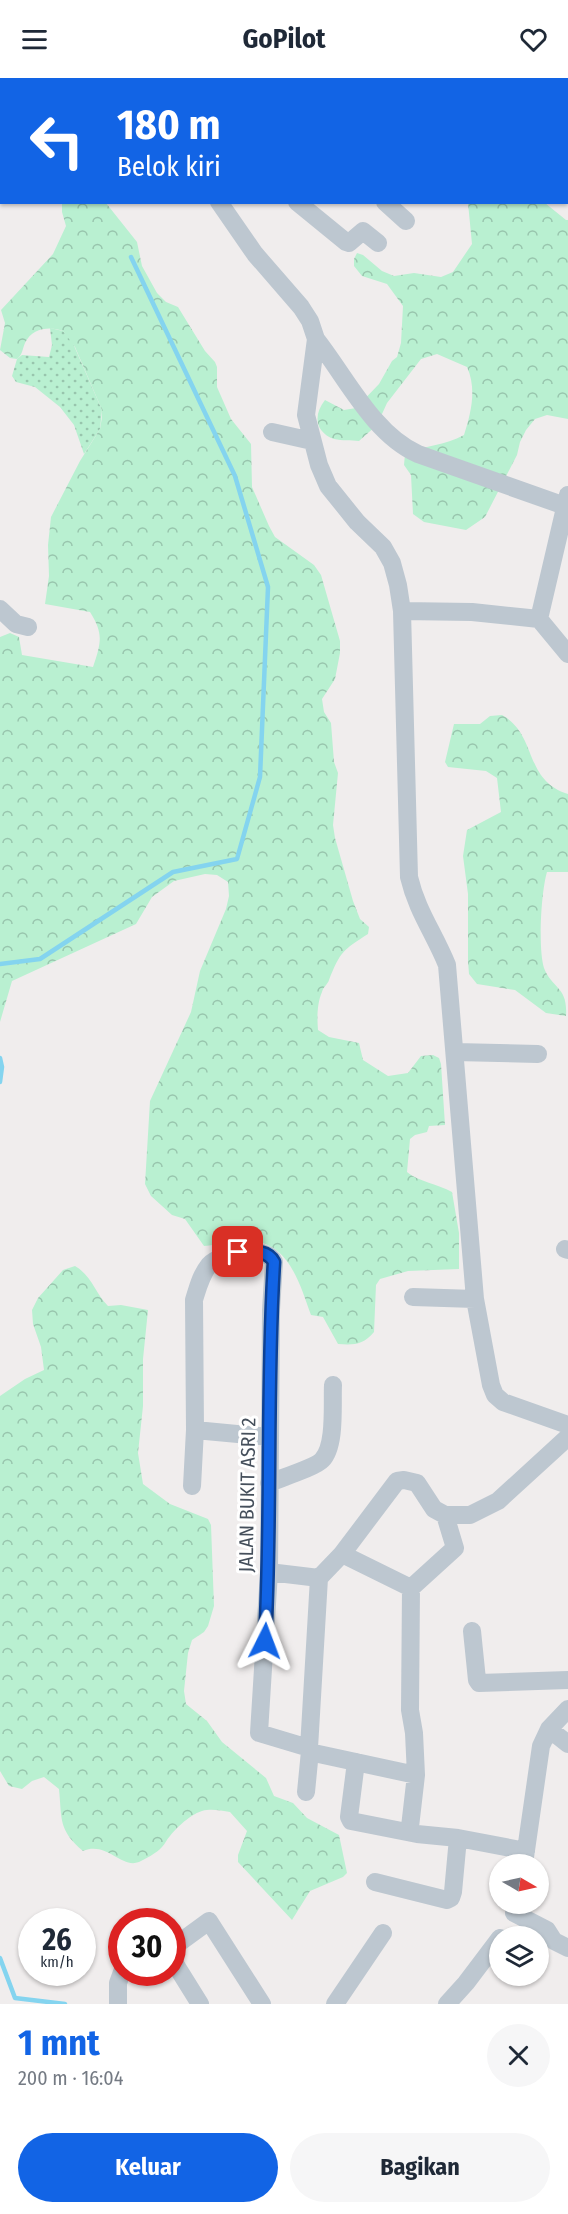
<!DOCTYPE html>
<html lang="id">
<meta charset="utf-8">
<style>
:root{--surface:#fff;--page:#f6f6f7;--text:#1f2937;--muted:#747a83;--accent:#1264e5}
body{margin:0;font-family:"Fira Sans Condensed",sans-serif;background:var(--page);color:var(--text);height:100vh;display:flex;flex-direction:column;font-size:22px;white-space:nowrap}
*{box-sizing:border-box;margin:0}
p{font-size:20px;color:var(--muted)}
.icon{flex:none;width:33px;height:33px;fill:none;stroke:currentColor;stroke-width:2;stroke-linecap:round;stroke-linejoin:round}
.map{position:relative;height:1926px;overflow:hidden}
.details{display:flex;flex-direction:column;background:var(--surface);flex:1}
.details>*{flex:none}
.hud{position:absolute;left:0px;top:0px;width:568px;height:126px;box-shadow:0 2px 4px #0004;background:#1264e5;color:#fff;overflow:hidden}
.needle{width:39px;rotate:99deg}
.fabs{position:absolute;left:489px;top:1776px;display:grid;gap:12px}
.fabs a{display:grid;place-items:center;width:60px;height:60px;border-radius:50%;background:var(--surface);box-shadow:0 2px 4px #0004;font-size:30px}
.speed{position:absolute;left:18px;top:1830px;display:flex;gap:12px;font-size:30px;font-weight:700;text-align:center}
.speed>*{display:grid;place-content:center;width:78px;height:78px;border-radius:50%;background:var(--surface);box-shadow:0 2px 4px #0004;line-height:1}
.speed small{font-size:15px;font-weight:400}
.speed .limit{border:9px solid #d22;background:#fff;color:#111}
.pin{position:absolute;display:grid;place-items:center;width:51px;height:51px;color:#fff;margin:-26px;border-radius:12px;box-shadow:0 3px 9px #0006}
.me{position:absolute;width:66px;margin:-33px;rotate:3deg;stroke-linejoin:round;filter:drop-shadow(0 0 4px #0008)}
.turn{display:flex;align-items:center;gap:21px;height:126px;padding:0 18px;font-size:27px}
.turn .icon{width:78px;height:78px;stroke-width:2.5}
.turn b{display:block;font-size:42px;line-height:51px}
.round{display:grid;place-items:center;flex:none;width:63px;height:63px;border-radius:32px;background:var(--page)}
.headline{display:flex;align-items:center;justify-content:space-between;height:102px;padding:0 18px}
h1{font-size:36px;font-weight:700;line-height:45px;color:var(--accent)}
.cta{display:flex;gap:12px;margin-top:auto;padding:12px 18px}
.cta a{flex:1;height:69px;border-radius:36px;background:var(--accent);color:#fff;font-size:24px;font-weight:700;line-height:69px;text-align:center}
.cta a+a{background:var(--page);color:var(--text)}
header{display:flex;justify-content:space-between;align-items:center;height:78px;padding:0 18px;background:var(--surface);font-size:27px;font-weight:700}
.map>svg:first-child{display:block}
</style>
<header><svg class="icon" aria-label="menu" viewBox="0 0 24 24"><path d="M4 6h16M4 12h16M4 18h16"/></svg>GoPilot<svg class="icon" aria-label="heart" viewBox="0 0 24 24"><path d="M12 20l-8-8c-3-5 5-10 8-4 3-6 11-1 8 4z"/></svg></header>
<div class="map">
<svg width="568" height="1926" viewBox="0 0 568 1926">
<defs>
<pattern id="grass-dots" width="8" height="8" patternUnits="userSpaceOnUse" patternTransform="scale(1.5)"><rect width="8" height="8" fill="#b9f0d1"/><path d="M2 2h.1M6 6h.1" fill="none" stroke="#98c5ad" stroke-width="1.8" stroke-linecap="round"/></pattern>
<pattern id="forest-crowns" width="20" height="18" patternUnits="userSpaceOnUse" patternTransform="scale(1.5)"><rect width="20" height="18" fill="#b9f0d1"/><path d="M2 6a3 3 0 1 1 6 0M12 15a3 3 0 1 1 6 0" fill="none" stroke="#98c5ad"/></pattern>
</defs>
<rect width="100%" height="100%" fill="#f0eded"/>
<!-- grass -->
<path fill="url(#grass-dots)" d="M 50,250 L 63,253 L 72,263 L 102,332 L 100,351 L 84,376 L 74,347 L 60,329 L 35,309 L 16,304 L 12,298 L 17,281 L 22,277 L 49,279 L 52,267 Z"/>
<!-- forest -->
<path fill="url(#forest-crowns)" d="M 62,125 L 106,125 L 137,164 L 142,188 L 157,215 L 166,224 L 178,229 L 205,273 L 215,284 L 217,289 L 217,309 L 231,341 L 251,366 L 252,409 L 269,448 L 275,459 L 314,487 L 321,497 L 340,563 L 340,575 L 335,601 L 322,621 L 324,634 L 331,645 L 334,684 L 338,695 L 333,747 L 335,760 L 353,823 L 360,841 L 369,849 L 368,856 C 343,872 340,874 329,902 C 328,906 323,909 322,914 C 317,925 317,940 318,952 L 329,959 L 359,965 L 363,982 L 388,998 L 408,995 L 421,978 L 433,977 L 439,980 L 441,986 L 445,1047 L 429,1048 L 427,1054 L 415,1057 L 410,1061 L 407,1094 C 419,1104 438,1106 452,1114 L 459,1155 L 459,1191 L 408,1193 L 380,1201 L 376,1207 L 374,1254 C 363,1267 354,1267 338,1266 L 323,1239 L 311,1237 C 299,1204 288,1162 246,1163 C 232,1163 218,1167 204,1168 L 185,1141 L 172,1137 L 151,1118 L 145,1106 L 150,1023 L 191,934 L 200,893 L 226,831 L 229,818 L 228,804 L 217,797 L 205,796 L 174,803 L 152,819 L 136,846 L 12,903 L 0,944 L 0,559 L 10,555 L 19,559 L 22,577 L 93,589 C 101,565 104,556 90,534 L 45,526 L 49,498 L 48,467 L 51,439 L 80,383 L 100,351 L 102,339 L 102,332 L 75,269 L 63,253 C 50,248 32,250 25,265 C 22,272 23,276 17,281 L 10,280 L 0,272 L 5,245 L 1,232 L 53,176 L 66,148 L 62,134 Z
M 468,125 L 545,125 L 566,142 L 568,142 L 568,341 L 547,337 L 535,341 L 526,352 L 520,364 L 517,377 L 485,439 L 466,452 L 424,444 L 413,436 L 411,397 L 404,387 L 405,376 C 424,367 445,368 464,357 C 471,335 477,311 467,289 L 437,276 L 421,281 L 387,325 L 377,347 L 359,363 C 351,362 342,363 334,361 C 315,354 313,337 325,322 L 344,332 L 356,330 L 379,306 L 392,283 L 397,279 L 401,265 L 403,228 L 387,206 L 362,198 L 354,188 L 354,181 L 357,175 L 363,177 L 382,193 L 394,198 L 414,195 L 441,199 L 453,194 L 472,166 Z
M 502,637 C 538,657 523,702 568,716 L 568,794 L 547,794 C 541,814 538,871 544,890 C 552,911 568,908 566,938 L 546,935 L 515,912 L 477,906 L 469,896 L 468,883 L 468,816 L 463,778 L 467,752 L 501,734 L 497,700 L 486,693 L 448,689 L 445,684 L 454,646 L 480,646 L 490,638 Z
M 75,1188 C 92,1198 95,1215 108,1228 L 121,1227 L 148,1232 L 143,1281 L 143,1328 L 138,1375 L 143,1406 L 170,1426 L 208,1441 L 211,1447 L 214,1528 L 208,1548 L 204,1554 L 192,1562 L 188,1575 L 184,1613 L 186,1626 L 207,1643 L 222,1664 L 266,1700 L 274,1718 L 293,1725 L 307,1740 L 339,1757 L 347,1795 L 343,1799 L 310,1813 L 292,1842 L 238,1784 L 238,1777 L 247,1753 L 230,1734 C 223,1733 214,1731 207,1732 C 194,1733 178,1748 170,1758 C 167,1761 165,1766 162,1769 C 157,1775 145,1781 139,1784 C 121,1791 107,1763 83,1773 C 58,1752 62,1741 59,1711 L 44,1699 L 32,1703 L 22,1711 L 9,1708 L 0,1693 L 0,1318 L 25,1301 L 44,1292 L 41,1269 L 33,1246 L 32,1232 L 38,1220 L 63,1192 Z"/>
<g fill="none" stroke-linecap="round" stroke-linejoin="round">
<!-- stream -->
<path stroke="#84d4ef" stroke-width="4.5" d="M 567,67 L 568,68
M 0,886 L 40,881 L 173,794 L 237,781 L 260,699 L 268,509 L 235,398 L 131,179
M 0,980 L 2,989 L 0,1004
M 0,1880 L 15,1920 L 65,1926"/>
<!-- minor -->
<path stroke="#bdc7d0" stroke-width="18" d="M 72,0 L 74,2
M 278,0 L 279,2
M 11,2 L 11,0
M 403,2 L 405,0
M 0,20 L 2,17
M 219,124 L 255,176 L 301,229 L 310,243 L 316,261 L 306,337 L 319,387 L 328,408 L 357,444 L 383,469 L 392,485 L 398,507 L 402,533 L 409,799 C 417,833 434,855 447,887 L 475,1221 L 491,1307 L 495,1317 L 503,1324 L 568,1347
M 297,124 L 346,164 L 349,165 L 363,153 L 378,165
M 385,124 L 406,143
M 316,261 C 346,299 373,356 418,376 L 565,428
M 272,354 L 312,363
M 0,531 L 16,546 L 28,549
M 402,533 L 472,534 L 539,541 L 568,576
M 539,541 L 568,417
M 455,974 L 538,976
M 565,1171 L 568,1172
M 413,1219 L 475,1221
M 195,1352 L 270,1359
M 269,1405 C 281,1400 316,1389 322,1382 C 336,1368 332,1326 333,1307
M 192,1408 L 195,1352 L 194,1222 C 198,1209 201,1197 209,1187 C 220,1175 266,1166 274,1184 L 271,1232 L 269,1494 L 259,1655 L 309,1670
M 342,1476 L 411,1510
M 269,1494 L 319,1500 L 342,1476 L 397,1403 L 404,1402 L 417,1405 L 434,1431 L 445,1437 L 470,1437 L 498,1423 L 568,1359
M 319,1500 L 309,1670 L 314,1675 L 416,1697 L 410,1749 L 411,1754
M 472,1553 L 477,1602 L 479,1605 L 568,1602
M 549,1651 L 568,1666
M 356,1684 L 349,1739 L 351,1743 L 417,1756 L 458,1760 L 526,1773
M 416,1697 L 414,1655 L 410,1632 L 411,1510 L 455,1470 L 445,1437
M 306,1714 L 310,1673
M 524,1786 L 541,1668 L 549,1651 L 568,1631
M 375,1804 L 447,1822 L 451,1820 L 453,1814 L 458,1760
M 514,1835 L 547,1852 L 554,1863 L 568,1870
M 172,1870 L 209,1843 L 262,1926
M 172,1881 L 200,1926
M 118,1926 L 118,1905 L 122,1894
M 335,1926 L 383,1855
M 447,1926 L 466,1905 L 500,1860"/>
</g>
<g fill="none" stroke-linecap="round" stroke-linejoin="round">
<!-- route casing -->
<g stroke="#0c4195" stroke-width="15">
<path id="route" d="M 238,1174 C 251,1174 267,1171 274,1184 C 266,1310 272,1437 265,1563"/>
</g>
<!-- route -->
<use href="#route" stroke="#1264e5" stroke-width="10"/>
</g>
<g text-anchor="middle" stroke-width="6" stroke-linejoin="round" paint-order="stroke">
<!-- street labels -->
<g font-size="20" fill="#454f5b" stroke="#fff">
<text transform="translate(247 1417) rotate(-89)" y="7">JALAN BUKIT ASRI 2</text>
</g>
</g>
</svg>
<div class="fabs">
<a><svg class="needle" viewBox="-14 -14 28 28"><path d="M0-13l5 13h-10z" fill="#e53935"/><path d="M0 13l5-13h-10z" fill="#747a83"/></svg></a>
<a><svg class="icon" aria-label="layers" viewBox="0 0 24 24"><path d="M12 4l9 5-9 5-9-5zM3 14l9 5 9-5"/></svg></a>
</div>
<div class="speed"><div>26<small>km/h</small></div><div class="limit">30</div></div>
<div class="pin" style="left:238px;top:1174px;background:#d93025"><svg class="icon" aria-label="arrive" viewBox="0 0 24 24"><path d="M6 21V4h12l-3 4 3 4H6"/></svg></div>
<svg class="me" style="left:265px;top:1563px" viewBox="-20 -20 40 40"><path d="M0-17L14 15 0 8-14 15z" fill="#1264e5" stroke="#fff" stroke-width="4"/></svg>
<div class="hud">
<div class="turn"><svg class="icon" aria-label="left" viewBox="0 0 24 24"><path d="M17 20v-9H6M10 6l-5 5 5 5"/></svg><div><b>180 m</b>Belok kiri</div></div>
</div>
</div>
<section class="details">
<div class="headline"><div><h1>1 mnt</h1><p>200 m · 16:04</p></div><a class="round"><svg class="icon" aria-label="close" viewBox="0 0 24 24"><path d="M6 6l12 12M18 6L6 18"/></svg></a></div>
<div class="cta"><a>Keluar</a><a>Bagikan</a></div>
</section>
